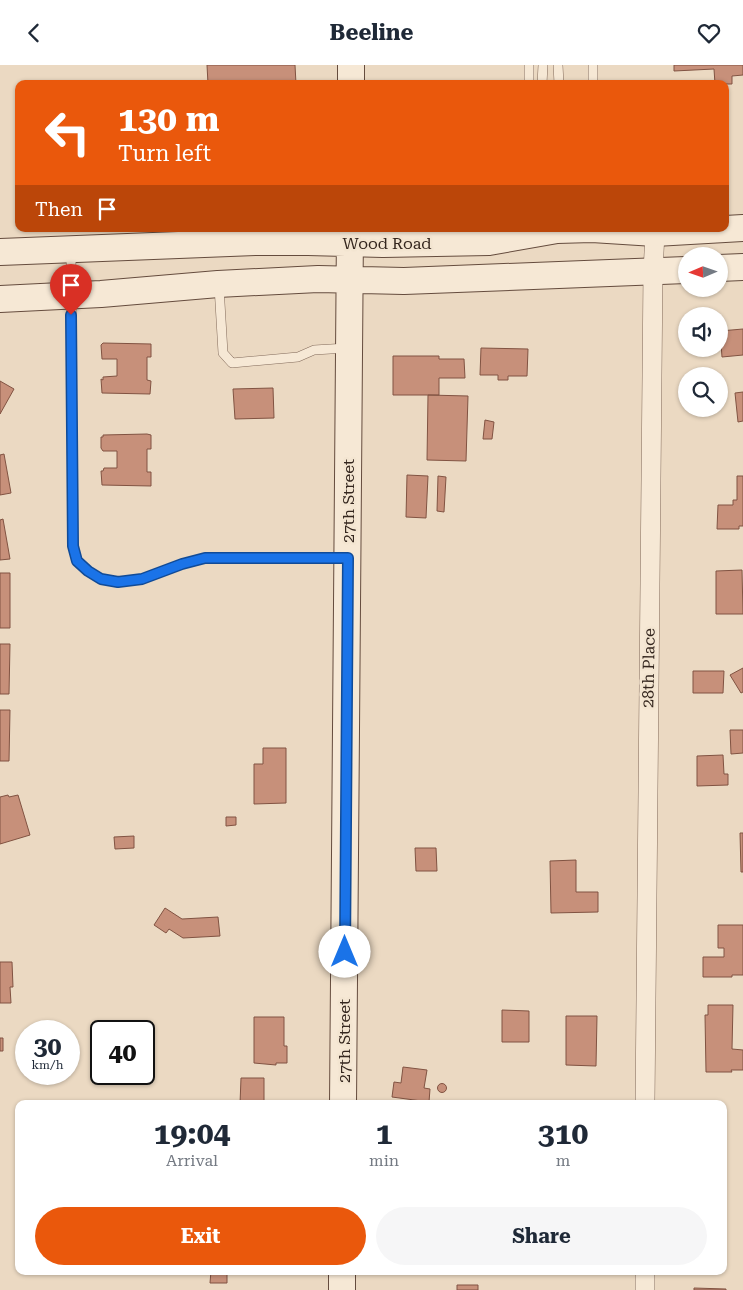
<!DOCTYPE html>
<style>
:root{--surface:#fff;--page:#f6f6f7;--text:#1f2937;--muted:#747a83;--accent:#ea580c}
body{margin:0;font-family:"Roboto Serif",serif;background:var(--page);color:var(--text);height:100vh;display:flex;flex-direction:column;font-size:19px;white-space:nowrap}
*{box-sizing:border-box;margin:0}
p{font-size:16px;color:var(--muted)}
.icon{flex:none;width:28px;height:28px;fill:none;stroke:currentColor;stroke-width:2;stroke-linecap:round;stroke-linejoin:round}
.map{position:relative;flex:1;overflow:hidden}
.drawer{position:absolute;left:15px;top:1035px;width:712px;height:175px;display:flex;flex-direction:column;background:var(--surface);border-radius:10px;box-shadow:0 1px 4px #0004}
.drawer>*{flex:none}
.guide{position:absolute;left:15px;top:15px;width:714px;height:152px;border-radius:10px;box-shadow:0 1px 4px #0004;background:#ea580c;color:#fff;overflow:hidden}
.needle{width:32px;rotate:268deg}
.fabs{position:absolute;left:678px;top:182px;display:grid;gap:10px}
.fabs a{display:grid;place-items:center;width:50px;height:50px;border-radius:50%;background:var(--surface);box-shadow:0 1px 4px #0004;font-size:25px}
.speed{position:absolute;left:15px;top:955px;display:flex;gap:10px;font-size:25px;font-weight:700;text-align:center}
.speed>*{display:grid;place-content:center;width:65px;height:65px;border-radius:50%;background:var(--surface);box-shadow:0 1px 4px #0004;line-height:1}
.speed small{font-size:12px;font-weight:400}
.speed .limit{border:2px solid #111;border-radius:8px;background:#fff;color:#111}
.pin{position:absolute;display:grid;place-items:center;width:42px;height:42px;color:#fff;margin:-51px -21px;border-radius:50% 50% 50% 0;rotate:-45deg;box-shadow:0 0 5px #0007}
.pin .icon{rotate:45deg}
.me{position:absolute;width:55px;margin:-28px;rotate:0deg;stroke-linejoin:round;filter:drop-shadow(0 0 4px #0008)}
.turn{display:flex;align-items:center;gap:18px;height:105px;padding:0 20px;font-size:22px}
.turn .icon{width:65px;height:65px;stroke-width:2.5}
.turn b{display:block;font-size:35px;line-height:42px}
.then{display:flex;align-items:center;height:48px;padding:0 20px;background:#0003;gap:10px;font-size:19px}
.eta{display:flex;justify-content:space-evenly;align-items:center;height:85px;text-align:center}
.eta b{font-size:30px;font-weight:700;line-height:35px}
.primary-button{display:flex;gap:10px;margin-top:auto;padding:10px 20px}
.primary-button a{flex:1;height:58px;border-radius:30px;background:var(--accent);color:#fff;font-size:20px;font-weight:700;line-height:58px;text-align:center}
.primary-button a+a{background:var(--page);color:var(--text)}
header{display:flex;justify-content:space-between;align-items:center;height:65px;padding:0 20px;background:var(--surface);font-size:22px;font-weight:700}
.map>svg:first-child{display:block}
</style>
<header><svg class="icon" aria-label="back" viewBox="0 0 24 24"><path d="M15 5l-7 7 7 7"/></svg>Beeline<svg class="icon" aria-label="heart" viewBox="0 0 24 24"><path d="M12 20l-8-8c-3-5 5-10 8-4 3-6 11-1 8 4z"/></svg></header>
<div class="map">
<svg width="743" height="1225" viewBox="0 0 743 1225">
<rect width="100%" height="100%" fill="#ebd9c2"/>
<!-- building -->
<path fill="#c7907a" stroke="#815342" d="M 207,0 L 295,0 L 296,19 L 208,19 Z
M 674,0 L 743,0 L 743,10 L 732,11 L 732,19 L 715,19 L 714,4 L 674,6 Z
M 743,264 L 743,290 L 722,292 L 720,266 Z
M 103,278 L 151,279 L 151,292 L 147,292 L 147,315 L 151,316 L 150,329 L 102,328 L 101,314 L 103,315 L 103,312 L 117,311 L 117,294 L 102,294 L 101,280 Z
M 481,283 L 528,284 L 527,311 L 508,311 L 508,315 L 498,315 L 498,310 L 480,310 Z
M 393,291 L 439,291 L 439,294 L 464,294 L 465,313 L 439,313 L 439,330 L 393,330 Z
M 0,316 L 14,324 L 0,349 Z
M 273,323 L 274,353 L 235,354 L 233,324 Z
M 743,327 L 743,356 L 738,357 L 735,328 Z
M 428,330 L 468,331 L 466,396 L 427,395 Z
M 485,355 L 494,357 L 492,374 L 483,374 Z
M 147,369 L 151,370 L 151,384 L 147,384 L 147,407 L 151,407 L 151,421 L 102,420 L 101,406 L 103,406 L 104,403 L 117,403 L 117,386 L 103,386 L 101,383 L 101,372 L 103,372 L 103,370 Z
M 4,389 L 11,428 L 0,430 L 0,390 Z
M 407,410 L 428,411 L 426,453 L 406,452 Z
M 438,411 L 446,412 L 444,447 L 437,446 Z
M 737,411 L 743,411 L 743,461 L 739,461 L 739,464 L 717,464 L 718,440 L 733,440 L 733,435 L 737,435 Z
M 3,454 L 10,494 L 0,495 L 0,455 Z
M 742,505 L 743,549 L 716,549 L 716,506 Z
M 0,508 L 10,508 L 10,563 L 0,563 Z
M 0,579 L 10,579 L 9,629 L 0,629 Z
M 743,603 L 743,627 L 741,628 L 730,610 Z
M 693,606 L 724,606 L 723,628 L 693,628 Z
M 0,645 L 10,645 L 9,696 L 0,696 Z
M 730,665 L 743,665 L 743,688 L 731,689 Z
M 263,683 L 286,683 L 286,738 L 254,739 L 254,699 L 263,699 Z
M 723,690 L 724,709 L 728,709 L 728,720 L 697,721 L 697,691 Z
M 8,730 L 9,732 L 18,730 L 30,770 L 0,779 L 0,732 Z
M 226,752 L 236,752 L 236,760 L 226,761 Z
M 740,768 L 743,768 L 743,807 L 741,807 Z
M 134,771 L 134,783 L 115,784 L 114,772 Z
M 415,783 L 436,783 L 437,806 L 416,806 Z
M 576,795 L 576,827 L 598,827 L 598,847 L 551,848 L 550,796 Z
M 165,843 L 182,854 L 218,852 L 220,871 L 183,873 L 169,864 L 166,868 L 154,860 Z
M 718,860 L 743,860 L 743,910 L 732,910 L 732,912 L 703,912 L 703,892 L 724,892 L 724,883 L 718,883 Z
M 0,897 L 12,897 L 13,922 L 10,922 L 11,938 L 0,938 Z
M 708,940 L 733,940 L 732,984 L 743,985 L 743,1005 L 731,1005 L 732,1007 L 706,1007 L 705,950 L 708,950 Z
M 502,945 L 529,946 L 529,977 L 502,977 Z
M 566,951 L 597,951 L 596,1001 L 566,1000 Z
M 254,952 L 284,952 L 284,981 L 287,981 L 287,998 L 276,998 L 276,1000 L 254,998 Z
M 0,973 L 3,973 L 3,986 L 0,986 Z
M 403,1002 L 427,1005 L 424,1023 L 430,1024 L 429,1037 L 392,1032 L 394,1017 L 401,1018 Z
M 241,1013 L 264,1013 L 264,1039 L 240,1039 Z
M437.5 1023a4.5 4.5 0 1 1 9 0a4.5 4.5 0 1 1-9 0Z
M 211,1206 L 227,1206 L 227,1218 L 210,1218 Z
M 259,1206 L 283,1206 L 283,1208 L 259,1209 Z
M 457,1220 L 478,1220 L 478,1225 L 457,1225 Z
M 694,1223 L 726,1224 L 726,1225 L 694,1225 Z"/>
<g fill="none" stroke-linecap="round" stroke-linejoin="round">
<!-- lane casing -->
<g stroke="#836b5b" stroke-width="10">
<path id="lane" d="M 529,0 L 529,19
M 558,0 L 559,19
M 542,19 L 543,0
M 593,19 L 593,0
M 71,185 L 73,481 L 77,496 L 87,506 L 101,514 L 118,517 L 142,514 L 182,499 L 205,493 L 345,493
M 219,221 L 223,288 L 232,298 L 298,292 L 314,285 L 347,283"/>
</g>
<!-- street casing -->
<g stroke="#836b5b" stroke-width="20">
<path id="street" d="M 645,1039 L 653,207 L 655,168
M 645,1225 L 645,1206"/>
</g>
<!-- secondary casing -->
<g stroke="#654c3e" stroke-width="28">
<path id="secondary" d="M 351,19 L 351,0
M 0,187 L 255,177 L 308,177 L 383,179 L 489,177 L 557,165 L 592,164 L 655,168 L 743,163
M 719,203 L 743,202
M 0,234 L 101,229 L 218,219 L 318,214 L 404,216 L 686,205
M 343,1039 L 350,164
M 342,1225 L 342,1206"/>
</g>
<!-- lane -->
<use href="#lane" stroke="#f6e8d5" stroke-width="9"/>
<!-- street -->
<use href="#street" stroke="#f6e8d5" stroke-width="19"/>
<!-- secondary -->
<use href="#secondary" stroke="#f6e8d5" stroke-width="26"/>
</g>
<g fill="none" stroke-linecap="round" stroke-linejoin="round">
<!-- route casing -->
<g stroke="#114b97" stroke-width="12">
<path id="route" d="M 71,250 L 73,481 L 77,496 L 88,506 L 101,514 L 118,517 L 142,514 L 182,499 L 205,493 L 348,493 L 345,887"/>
</g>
<!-- route -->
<use href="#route" stroke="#1a73e8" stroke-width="9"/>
</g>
<g text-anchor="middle" stroke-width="5" stroke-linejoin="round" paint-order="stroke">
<!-- street labels -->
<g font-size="16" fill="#34261e" stroke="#f3e5d1">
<text x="387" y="184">Wood Road</text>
<text transform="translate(348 436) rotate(-90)" y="6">27th Street</text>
<text transform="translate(648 603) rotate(-89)" y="6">28th Place</text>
<text transform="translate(344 976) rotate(-90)" y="6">27th Street</text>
</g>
</g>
</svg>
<div class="fabs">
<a><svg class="needle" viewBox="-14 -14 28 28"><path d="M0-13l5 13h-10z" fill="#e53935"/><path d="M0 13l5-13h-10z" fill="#747a83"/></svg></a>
<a><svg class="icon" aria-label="sound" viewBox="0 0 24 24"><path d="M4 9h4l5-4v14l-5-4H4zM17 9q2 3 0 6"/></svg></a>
<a><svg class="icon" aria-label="search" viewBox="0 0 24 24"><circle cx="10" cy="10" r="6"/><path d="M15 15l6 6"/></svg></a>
</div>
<div class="speed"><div>30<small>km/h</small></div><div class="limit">40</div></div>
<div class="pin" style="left:71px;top:250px;background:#d93025"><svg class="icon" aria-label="arrive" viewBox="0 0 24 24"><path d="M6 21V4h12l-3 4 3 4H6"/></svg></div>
<svg class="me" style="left:345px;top:887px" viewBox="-20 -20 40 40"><circle r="19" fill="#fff"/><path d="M0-13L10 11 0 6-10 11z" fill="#1a73e8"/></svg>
<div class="guide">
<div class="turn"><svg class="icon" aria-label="left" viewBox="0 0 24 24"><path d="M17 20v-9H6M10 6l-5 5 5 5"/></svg><div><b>130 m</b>Turn left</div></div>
<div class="then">Then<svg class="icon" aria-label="arrive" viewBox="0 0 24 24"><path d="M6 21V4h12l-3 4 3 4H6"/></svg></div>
</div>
<section class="drawer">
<div class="eta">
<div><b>19:04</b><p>Arrival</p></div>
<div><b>1</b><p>min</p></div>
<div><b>310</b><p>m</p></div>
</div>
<div class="primary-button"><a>Exit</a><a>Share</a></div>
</section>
</div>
